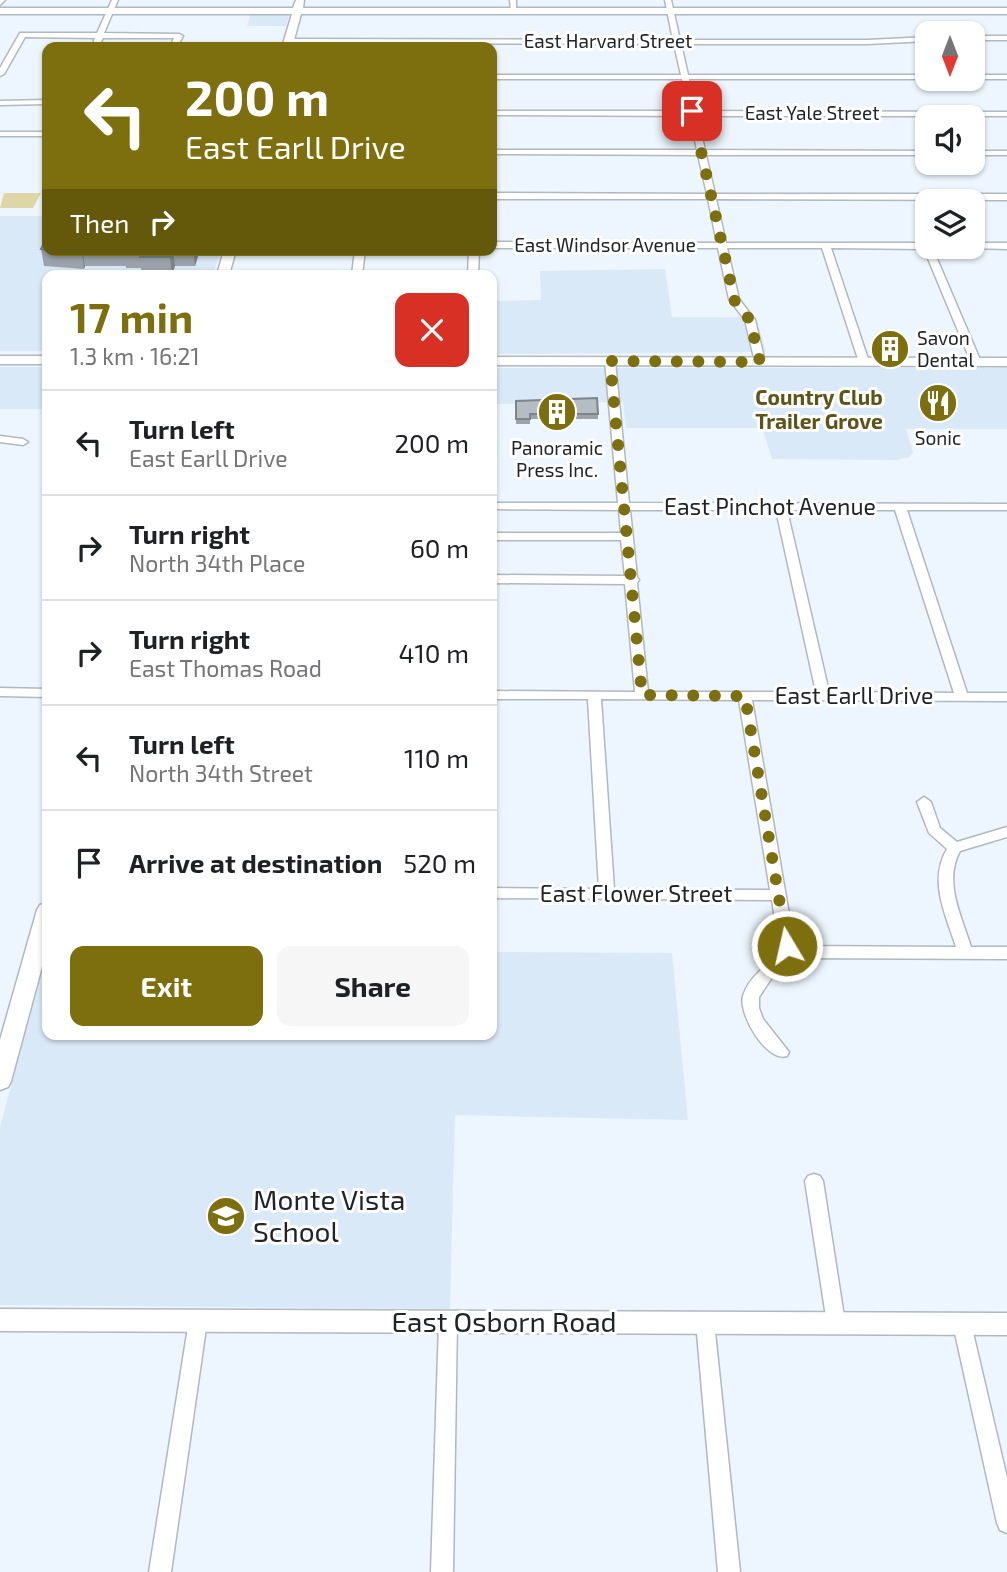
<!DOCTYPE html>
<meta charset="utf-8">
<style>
:root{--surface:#fff;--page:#f6f6f6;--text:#202124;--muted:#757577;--line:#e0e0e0;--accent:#7d6f0d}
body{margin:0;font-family:"Exo 2",sans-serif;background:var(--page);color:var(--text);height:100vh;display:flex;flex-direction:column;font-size:26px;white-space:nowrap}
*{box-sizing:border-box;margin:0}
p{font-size:23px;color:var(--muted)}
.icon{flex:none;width:38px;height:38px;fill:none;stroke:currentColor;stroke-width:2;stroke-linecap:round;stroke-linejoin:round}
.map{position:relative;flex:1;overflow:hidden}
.panel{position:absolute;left:42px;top:270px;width:455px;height:770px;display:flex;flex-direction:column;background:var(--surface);border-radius:14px;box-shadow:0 2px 5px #0004}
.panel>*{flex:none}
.guide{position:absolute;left:42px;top:42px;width:455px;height:214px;border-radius:14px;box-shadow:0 2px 5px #0004;background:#7d6f0d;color:#fff;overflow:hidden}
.needle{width:46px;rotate:180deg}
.fabs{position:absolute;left:915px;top:21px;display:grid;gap:14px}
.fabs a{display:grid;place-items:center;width:70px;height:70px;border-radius:14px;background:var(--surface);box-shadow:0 2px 5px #0004;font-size:35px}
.pin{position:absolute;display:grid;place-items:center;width:60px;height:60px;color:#fff;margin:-30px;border-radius:14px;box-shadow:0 4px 10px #0006}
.me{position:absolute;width:77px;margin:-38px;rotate:351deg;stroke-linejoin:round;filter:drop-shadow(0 0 5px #0008)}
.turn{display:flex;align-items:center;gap:24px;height:147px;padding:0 28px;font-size:32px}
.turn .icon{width:91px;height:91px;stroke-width:2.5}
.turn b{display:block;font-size:49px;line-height:60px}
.then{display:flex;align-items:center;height:66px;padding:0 28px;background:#0003;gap:14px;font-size:26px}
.round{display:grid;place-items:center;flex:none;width:74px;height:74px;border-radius:14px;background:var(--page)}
.headline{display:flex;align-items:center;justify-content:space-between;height:119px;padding:0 28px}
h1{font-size:42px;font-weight:700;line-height:52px;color:var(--accent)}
.primary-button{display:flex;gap:14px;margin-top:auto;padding:14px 28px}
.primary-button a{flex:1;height:80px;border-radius:14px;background:var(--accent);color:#fff;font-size:28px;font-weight:700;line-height:80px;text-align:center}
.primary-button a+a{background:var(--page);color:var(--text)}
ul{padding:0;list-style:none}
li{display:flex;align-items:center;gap:21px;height:105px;padding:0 28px;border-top:2px solid var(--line)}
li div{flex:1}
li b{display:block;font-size:26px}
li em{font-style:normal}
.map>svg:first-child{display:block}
</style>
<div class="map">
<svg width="1007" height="1572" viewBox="0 0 1007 1572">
<rect width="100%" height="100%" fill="#edf6fe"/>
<!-- built -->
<path fill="#dae9f7" d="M 251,13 L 286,13 L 290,14 L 286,26 L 247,26 Z
M 0,216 L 47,216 L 47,250 L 221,250 L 213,275 L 47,275 L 47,351 L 0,351 Z
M 665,269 L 672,317 L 756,317 L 766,352 L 492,354 L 492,301 L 541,300 L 540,271 Z
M 0,367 L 47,367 L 47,414 L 41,414 L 42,409 L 0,409 Z
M 492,368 L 1007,368 L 1007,429 L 906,429 L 913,452 L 910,457 L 896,460 L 772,459 L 762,428 L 626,428 L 623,402 L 492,404 Z
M 47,950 L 47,1034 L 492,1034 L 492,952 L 672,953 L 688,1120 L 455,1115 L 450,1309 L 0,1305 L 0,1127 Z"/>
<!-- green -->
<path fill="#ded6a6" d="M 4,193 L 41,193 L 33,208 L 0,208 Z"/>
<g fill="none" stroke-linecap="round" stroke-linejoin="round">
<!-- street casing -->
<g stroke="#b0b8c0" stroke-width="3">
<path id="street" d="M 0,0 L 5,0 L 0,5 Z
M 112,0 L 118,0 L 104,33 L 179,34 L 183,36 L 177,47 L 170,47 L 174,38 L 103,38 L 98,47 L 92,47 L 95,38 L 25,37 L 4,74 L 0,76 L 0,68 L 20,33 L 97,33 Z
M 510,0 L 516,0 L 516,12 L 511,11 Z
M 665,0 L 671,0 L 680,40 L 868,40 L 928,37 L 928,41 L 868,44 L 681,44 L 688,75 L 928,75 L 928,79 L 930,79 L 689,79 L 696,111 L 1007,112 L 1007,116 L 697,116 L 705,150 L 928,151 L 928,155 L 706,155 L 715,194 L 1007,194 L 1007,200 L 716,199 L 726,243 L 928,243 L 928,247 L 932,247 L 981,362 L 980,364 L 971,362 L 924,249 L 831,248 L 869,362 L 864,365 L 859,362 L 822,248 L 727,248 L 739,299 L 755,320 L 765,362 L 760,365 L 755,362 L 745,320 L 729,299 L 718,248 L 492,248 L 492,242 L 717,243 L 708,199 L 492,199 L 492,193 L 707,194 L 698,155 L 492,154 L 492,150 L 697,150 L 690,116 L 492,115 L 492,111 L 689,111 L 682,79 L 492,79 L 492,75 L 681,75 L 674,44 L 289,43 L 285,41 L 289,39 L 673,40 Z
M 973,36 L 1007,36 L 1007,40 L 973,40 Z
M 973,75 L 1007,75 L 1007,79 L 971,79 L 973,79 Z
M 47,100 L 47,104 L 0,105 L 0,101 Z
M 0,132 L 47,132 L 47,136 L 0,136 Z
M 973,151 L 1007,151 L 1007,155 L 973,155 Z
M 973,243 L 1007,243 L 1007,249 L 970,248 L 973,247 Z
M 355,250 L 365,250 L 362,275 L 352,275 Z
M 469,250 L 479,250 L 478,275 L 468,275 Z
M 610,358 L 615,361 L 629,503 L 1007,504 L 1007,510 L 907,510 L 967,693 L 1007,693 L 1007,701 L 752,700 L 794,943 L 799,946 L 956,947 C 946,915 928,881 947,849 L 929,833 L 917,802 L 924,797 L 931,802 L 940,828 L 957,842 L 1007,827 L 1007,837 L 960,851 C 943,882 962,917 971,947 L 1007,947 L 1007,959 L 799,958 L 771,979 L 759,997 L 759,1008 L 763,1019 L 789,1052 L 787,1056 C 767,1063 738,1014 743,996 C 749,976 769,963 785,952 L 779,946 L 772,900 L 492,898 L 492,888 L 599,889 L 588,699 L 492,699 L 492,691 L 635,692 L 625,584 L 492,583 L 492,575 L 625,576 L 621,540 L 492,540 L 492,533 L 621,533 L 619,510 L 492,509 L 492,503 L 618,503 L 605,361 ZM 630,510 L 776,510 L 816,692 L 648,692 L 637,583 L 639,580 L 637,577 ZM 787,510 L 895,510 L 954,693 L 829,692 ZM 601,699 L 739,700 L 770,890 L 614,889 Z
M 0,436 L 23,439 L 28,442 L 23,445 L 0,442 Z
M 0,688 L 47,689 L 47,697 L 0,696 Z
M 814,1174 L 820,1176 L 823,1181 L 845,1323 L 843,1329 L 836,1331 L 829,1329 L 827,1323 L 805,1181 L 808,1176 Z
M 198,1313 L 205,1315 L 207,1321 L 171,1572 L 149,1572 L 189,1321 L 191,1315 Z
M 448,1314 L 455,1316 L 457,1322 L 453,1572 L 431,1572 L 439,1322 L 441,1316 Z
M 705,1314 L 712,1316 L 714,1322 L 740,1572 L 718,1572 L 696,1322 L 698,1316 Z
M 962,1316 L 969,1318 L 971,1324 L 1007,1478 L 1007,1533 L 1000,1530 L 997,1523 L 953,1324 L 955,1318 Z"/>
</g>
<!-- secondary casing -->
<g stroke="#b0b8c0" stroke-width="3">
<path id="secondary" d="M 296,0 L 304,0 L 303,8 L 1007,8 L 1007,14 L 301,14 L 292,47 L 282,47 L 292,14 L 0,14 L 0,8 L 293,8 Z
M 224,250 L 236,250 L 229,275 L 217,275 Z
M 0,356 L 47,356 L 47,364 L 0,364 Z
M 492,357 L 1007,358 L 1007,366 L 492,365 Z
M 47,903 L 47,948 L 11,1081 L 8,1087 L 0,1090 L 0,1040 L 37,910 L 40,905 Z
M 0,1309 L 1007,1313 L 1007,1335 L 0,1331 Z"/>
</g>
<!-- street -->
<use href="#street" fill="#fff" fill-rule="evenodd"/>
<!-- secondary -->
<use href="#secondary" fill="#fff" fill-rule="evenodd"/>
</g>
<!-- wall -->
<path fill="#9ba2a9" d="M 47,237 L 47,250 L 200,250 L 195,266 L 175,266 L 172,274 L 142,274 L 141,268 L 126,268 L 126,266 L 85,266 L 84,269 L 44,266 L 41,249 Z
M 516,401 L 598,414 L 598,419 L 530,419 L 530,424 L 516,424 Z"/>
<!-- shaded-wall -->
<path fill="#7e8489" d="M 82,250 L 85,266 L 84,269 L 82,252 Z
M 173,250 L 175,266 L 172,274 L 170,257 Z
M 193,250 L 200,250 L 195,266 Z"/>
<!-- building -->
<path fill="#b4bcc4" stroke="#7e8489" stroke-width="2" d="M 47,237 L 47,250 L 41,249 Z
M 57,250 L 82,250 L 82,252 Z
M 124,250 L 172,250 L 170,257 L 140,257 L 142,251 L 124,251 Z
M 597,398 L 598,414 L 530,414 L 530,419 L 516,419 L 516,401 Z"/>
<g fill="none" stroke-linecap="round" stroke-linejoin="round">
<!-- route -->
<path stroke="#7d6f0d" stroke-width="12" stroke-dasharray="0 21.6" d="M 692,111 L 735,302 L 750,320 L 760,362 L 610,361 L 642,695 L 745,696 L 787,946"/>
</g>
<!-- icons -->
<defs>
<g id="building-disc" transform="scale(2.0125)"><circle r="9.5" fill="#7d6f0d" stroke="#fff"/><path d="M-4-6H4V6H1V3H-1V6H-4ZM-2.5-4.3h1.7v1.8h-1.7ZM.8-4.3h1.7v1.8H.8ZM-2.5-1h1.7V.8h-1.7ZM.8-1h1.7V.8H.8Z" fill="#fff"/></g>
<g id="restaurant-disc" transform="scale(2.0125)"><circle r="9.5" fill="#7d6f0d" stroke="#fff"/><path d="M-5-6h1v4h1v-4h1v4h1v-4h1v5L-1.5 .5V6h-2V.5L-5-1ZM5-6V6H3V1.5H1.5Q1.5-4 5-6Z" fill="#fff"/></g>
<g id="school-disc" transform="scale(2.0125)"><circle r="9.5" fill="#7d6f0d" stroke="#fff"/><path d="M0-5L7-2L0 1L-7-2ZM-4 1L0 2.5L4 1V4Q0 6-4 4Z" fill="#fff"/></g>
</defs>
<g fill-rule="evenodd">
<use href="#building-disc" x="890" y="349"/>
<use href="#restaurant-disc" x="938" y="403"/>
<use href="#building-disc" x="557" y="412"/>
<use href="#school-disc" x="226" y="1216"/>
</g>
<g text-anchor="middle" stroke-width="6" stroke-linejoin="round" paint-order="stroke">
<!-- far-street labels -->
<g font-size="19" fill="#212427" stroke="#fff">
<text x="608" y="48">East Harvard Street</text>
<text x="812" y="120">East Yale Street</text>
<text x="605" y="252">East Windsor Avenue</text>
</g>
<!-- far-poi labels -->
<g font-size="19" fill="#212427" stroke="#fff">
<text x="917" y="345" text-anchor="start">Savon<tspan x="917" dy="22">Dental</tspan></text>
<text x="938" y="445">Sonic</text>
<text x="557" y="455">Panoramic<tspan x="557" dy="22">Press Inc.</tspan></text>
</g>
<!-- far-neighbourhood labels -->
<g font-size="21" font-weight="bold" fill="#5e5417" stroke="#fff">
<text x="819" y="405">Country Club<tspan x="819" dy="24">Trailer Grove</tspan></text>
</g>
<!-- street labels -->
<g font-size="23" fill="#212427" stroke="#fff">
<text x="770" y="515">East Pinchot Avenue</text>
<text x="854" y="704">East Earll Drive</text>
<text x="636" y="902">East Flower Street</text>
</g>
<!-- near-poi labels -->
<g font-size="28" fill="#212427" stroke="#fff" text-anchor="start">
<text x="253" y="1210">Monte Vista<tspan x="253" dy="32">School</tspan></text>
</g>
<!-- near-street labels -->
<g font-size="28" fill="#212427" stroke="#fff">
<text x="504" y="1332">East Osborn Road</text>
</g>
</g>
</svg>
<div class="fabs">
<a><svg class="needle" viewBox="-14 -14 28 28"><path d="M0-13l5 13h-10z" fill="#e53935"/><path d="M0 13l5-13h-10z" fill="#757577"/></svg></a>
<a><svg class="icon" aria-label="sound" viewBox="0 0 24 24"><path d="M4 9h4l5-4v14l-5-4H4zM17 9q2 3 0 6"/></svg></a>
<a><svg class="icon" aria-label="layers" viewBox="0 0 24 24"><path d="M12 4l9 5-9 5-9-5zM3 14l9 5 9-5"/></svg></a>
</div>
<div class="pin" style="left:692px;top:111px;background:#d93025"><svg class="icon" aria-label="arrive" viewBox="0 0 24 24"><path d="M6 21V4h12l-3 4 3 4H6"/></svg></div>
<svg class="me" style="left:787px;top:946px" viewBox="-20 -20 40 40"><circle r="17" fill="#7d6f0d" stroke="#fff" stroke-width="3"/><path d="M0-11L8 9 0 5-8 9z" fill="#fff"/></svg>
<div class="guide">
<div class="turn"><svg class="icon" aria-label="left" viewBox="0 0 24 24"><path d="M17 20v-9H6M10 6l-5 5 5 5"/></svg><div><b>200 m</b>East Earll Drive</div></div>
<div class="then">Then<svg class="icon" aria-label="right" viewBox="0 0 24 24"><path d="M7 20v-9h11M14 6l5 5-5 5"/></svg></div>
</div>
<section class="panel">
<div class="headline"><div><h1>17 min</h1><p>1.3 km · 16:21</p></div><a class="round" style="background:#d93025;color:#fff"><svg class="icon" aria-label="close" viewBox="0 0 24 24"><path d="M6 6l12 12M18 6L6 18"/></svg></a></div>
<ul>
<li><svg class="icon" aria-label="left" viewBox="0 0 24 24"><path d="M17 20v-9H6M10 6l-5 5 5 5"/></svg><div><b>Turn left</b><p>East Earll Drive</p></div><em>200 m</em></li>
<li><svg class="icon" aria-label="right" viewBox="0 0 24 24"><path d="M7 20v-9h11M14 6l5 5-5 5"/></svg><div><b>Turn right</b><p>North 34th Place</p></div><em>60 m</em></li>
<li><svg class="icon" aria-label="right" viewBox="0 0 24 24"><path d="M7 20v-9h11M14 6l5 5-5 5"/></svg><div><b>Turn right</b><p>East Thomas Road</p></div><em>410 m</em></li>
<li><svg class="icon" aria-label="left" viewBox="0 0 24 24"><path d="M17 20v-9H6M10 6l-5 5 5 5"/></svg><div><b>Turn left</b><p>North 34th Street</p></div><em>110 m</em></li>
<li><svg class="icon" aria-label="arrive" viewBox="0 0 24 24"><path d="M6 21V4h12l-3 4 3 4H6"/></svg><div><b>Arrive at destination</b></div><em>520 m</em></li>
</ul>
<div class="primary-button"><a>Exit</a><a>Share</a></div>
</section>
</div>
